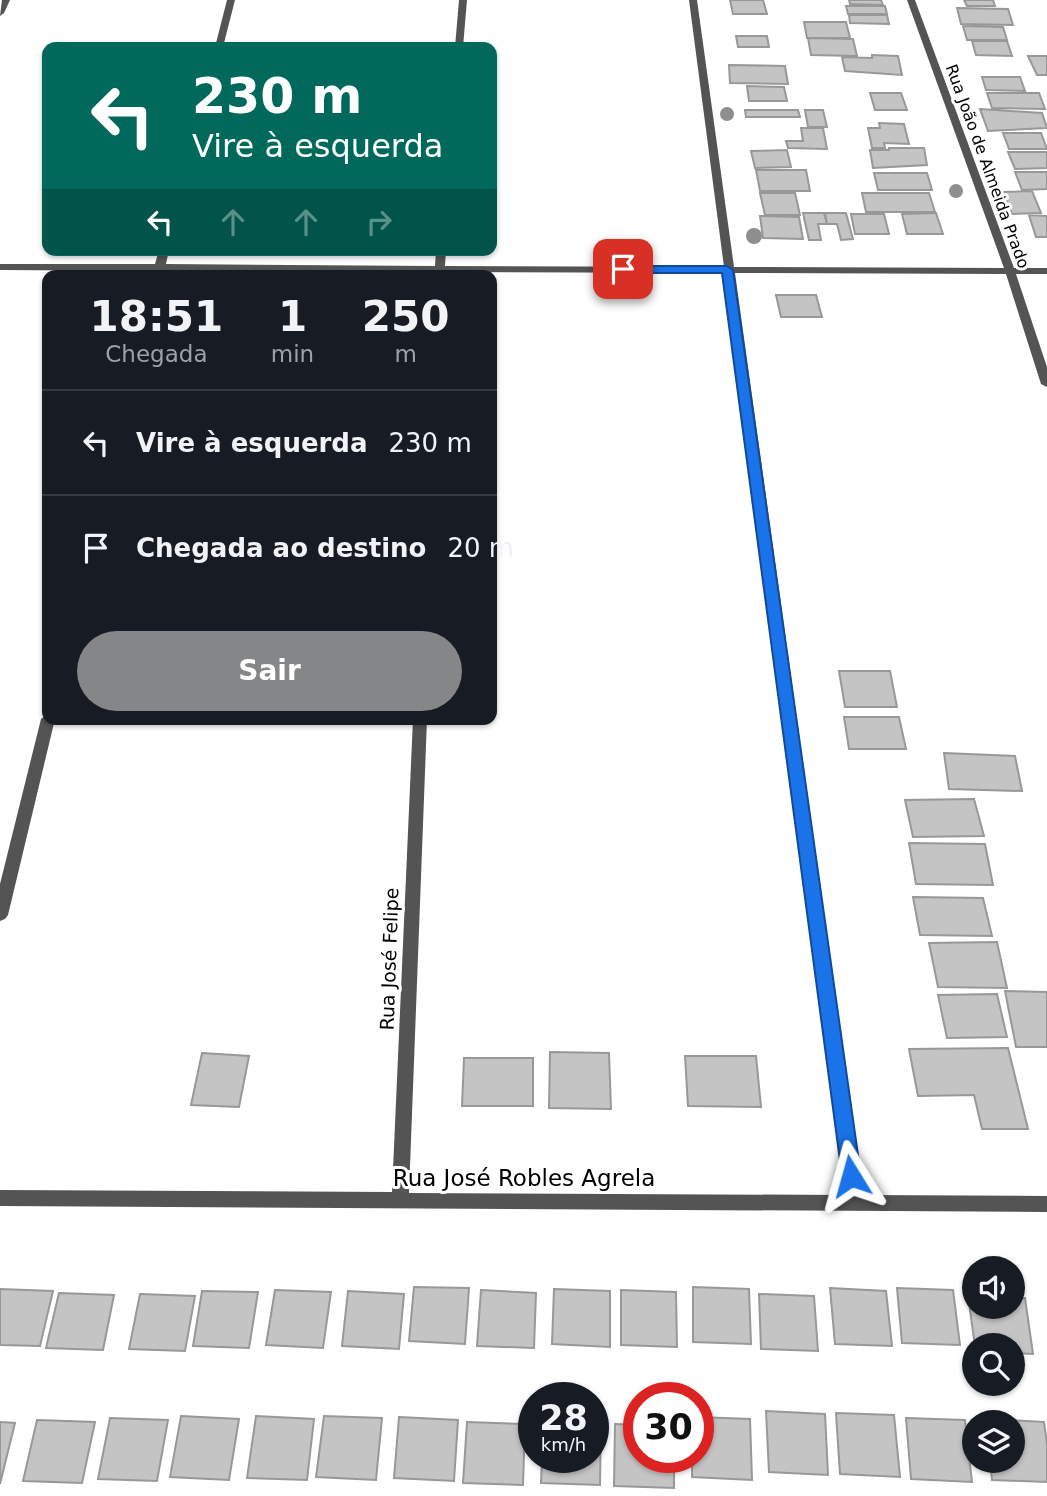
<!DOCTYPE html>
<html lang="pt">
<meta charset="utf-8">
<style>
:root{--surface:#171b24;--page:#242831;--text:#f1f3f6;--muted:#9ea1a6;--line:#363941;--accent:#858687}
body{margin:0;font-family:"DejaVu Sans",sans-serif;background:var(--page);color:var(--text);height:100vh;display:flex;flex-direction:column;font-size:26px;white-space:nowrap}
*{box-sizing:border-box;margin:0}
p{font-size:23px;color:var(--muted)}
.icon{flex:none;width:38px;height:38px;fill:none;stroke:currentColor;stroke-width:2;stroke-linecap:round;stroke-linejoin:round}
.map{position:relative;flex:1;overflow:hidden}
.side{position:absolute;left:42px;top:270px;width:455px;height:455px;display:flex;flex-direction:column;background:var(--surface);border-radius:14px;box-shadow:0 2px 5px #0004}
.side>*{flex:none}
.guide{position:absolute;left:42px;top:42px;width:455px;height:214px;border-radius:14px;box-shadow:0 2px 5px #0004;background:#00695c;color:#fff;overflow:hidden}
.fabs{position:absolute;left:962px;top:1256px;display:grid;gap:14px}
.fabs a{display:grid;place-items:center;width:63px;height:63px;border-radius:50%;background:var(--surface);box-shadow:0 2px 5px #0004;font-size:35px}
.speed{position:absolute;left:518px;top:1382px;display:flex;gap:14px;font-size:35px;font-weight:700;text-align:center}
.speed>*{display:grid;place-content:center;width:91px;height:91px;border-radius:50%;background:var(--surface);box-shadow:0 2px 5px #0004;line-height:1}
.speed small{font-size:18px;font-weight:400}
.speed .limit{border:10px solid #d22;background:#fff;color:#111}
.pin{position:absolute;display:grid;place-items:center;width:60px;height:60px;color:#fff;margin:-30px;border-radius:14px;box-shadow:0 4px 10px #0006}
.me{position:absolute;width:77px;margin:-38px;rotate:352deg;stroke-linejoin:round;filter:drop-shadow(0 0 5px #0008)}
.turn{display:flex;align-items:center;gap:24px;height:147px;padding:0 35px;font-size:32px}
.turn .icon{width:91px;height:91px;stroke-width:2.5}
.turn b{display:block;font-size:49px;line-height:60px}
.lanes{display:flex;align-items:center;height:66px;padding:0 35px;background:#0003;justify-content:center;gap:35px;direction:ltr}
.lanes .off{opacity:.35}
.eta{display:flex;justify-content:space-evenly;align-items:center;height:119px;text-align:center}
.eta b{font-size:42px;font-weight:600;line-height:49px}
.primary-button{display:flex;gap:14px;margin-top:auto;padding:14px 35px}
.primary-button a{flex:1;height:80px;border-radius:42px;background:var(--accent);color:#fff;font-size:28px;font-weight:600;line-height:80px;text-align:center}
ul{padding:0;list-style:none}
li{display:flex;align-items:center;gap:21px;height:105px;padding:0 35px;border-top:2px solid var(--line)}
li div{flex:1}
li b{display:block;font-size:26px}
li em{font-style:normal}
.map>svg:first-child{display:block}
</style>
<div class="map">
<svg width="1047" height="1496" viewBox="0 0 1047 1496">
<rect width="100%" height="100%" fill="#fff"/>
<!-- building -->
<path fill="#c4c4c4" stroke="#989898" stroke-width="2" d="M 730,0 L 763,0 L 767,14 L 733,14 Z
M 849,0 L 881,0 L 883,5 L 850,4 Z
M 964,0 L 993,0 L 995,6 L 967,6 Z
M 846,6 L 885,6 L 887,14 L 848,14 Z
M 957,8 L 1008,9 L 1013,25 L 961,24 Z
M 849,15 L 887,15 L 889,24 L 850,23 Z
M 804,22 L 846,22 L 850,38 L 807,38 Z
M 963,26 L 1003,27 L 1007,40 L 967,40 Z
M 736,36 L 767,36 L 769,47 L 738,47 Z
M 808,38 L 853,39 L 857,56 L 811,55 Z
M 972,41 L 1007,41 L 1012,56 L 976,55 Z
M 872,55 L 898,56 L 902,75 L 845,71 L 842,57 L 872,58 Z
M 1028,56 L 1047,56 L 1047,75 L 1037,75 Z
M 729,65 L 785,66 L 788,84 L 730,83 Z
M 982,77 L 1020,77 L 1025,91 L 986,90 Z
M 747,86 L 784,87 L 787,101 L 749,101 Z
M 870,93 L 901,93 L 907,110 L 875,110 Z
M 987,93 L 1039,93 L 1045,109 L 992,108 Z
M 980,109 L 1042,113 L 1047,128 L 988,131 Z
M 745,110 L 798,110 L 800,117 L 746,117 Z
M 805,110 L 823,110 L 827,127 L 808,127 Z
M 879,123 L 904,124 L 909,144 L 884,143 L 885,148 L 872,148 L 868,128 L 880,128 Z
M 801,128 L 823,128 L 827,149 L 788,148 L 786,141 L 803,141 Z
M 1003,133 L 1041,133 L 1047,149 L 1009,149 Z
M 889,148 L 924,148 L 927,165 L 873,168 L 870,150 L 889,150 Z
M 787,150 L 791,167 L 755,168 L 751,151 Z
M 1008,152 L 1047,152 L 1047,168 L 1015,169 Z
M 756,170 L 806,170 L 810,191 L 760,191 Z
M 1015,172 L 1047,172 L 1047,189 L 1022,190 Z
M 874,173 L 927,173 L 932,190 L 878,190 Z
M 1032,191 L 1041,213 L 1012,214 L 1003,192 Z
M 760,193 L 795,193 L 800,215 L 765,215 Z
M 862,193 L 929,193 L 935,212 L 866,212 Z
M 803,213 L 824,213 L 827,224 L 818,224 L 821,240 L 809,240 Z
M 825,213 L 846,213 L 853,239 L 841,240 L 837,224 L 827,224 Z
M 936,213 L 943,234 L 907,234 L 902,214 Z
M 851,214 L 884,214 L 889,234 L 855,234 Z
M 1029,215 L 1047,216 L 1047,237 L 1036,237 Z
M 760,216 L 799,217 L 803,239 L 763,238 Z
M 776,295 L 816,295 L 822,317 L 781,317 Z
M 839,671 L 890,671 L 897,707 L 845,707 Z
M 844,717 L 899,717 L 906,749 L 849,749 Z
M 944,753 L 1015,756 L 1022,791 L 949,789 Z
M 974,799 L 984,836 L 913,837 L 905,800 Z
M 909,843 L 985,844 L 993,885 L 916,884 Z
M 913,897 L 983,898 L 992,936 L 920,935 Z
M 997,942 L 1007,988 L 938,987 L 929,943 Z
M 1005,991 L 1047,992 L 1047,1047 L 1016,1047 Z
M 997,994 L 1007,1037 L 947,1038 L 938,995 Z
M 1008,1048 L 1028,1129 L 982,1129 L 974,1095 L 918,1096 L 909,1049 Z
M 550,1052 L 609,1053 L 611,1109 L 549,1108 Z
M 202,1053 L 249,1056 L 239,1107 L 191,1105 Z
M 685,1056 L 756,1056 L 761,1107 L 688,1106 Z
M 464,1058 L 533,1058 L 533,1106 L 462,1106 Z
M 414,1287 L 469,1288 L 465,1344 L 409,1341 Z
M 693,1287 L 749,1289 L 751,1344 L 693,1342 Z
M 830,1288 L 886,1291 L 892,1346 L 835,1344 Z
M 897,1288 L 953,1290 L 960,1345 L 902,1343 Z
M 0,1289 L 53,1291 L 40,1346 L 0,1345 Z
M 554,1289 L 610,1291 L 610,1347 L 552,1344 Z
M 275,1290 L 331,1292 L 323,1348 L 266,1345 Z
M 481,1290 L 536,1293 L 534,1348 L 477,1346 Z
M 621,1290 L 676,1292 L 677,1347 L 621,1345 Z
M 202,1291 L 258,1292 L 249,1348 L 193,1346 Z
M 348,1291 L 404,1294 L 399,1349 L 342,1346 Z
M 59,1293 L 114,1295 L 103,1350 L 46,1348 Z
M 140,1294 L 195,1296 L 185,1351 L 129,1349 Z
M 759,1294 L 814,1296 L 818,1351 L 761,1349 Z
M 968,1296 L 975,1296 L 975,1307 L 1013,1307 L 1013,1298 L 1025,1298 L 1033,1354 L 1013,1353 L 1013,1346 L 975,1346 Z
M 766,1411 L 825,1414 L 828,1475 L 769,1472 Z
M 836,1413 L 894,1415 L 900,1477 L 840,1474 Z
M 181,1416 L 239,1419 L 229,1480 L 170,1477 Z
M 256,1416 L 314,1419 L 307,1480 L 247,1478 Z
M 324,1416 L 382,1418 L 376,1480 L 316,1477 Z
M 399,1417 L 458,1420 L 454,1481 L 394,1478 Z
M 698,1417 L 750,1419 L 752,1480 L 692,1477 L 692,1458 L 698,1458 Z
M 110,1418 L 168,1420 L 157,1481 L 98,1479 Z
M 906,1418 L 965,1420 L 972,1482 L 911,1479 Z
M 984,1419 L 1044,1422 L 1047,1443 L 1047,1482 L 992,1480 L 990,1461 L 1013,1461 L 1013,1423 L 985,1423 Z
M 37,1420 L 95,1422 L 82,1483 L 23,1481 Z
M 0,1422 L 15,1423 L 0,1484 Z
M 467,1422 L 525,1424 L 523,1485 L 463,1483 Z
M 593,1423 L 601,1424 L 600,1485 L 541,1483 L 542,1458 L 593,1458 Z
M 615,1424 L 639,1425 L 639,1458 L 674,1458 L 674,1488 L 614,1486 Z"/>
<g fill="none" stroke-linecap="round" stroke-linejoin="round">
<!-- minor -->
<path fill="#545454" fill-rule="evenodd" d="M 2,0 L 10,0 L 4,13 L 0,16 Z
M 227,0 L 235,0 L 223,47 L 215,47 Z
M 459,0 L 467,0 L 463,47 L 455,47 Z
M 689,0 L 697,0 L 734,267 L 1004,268 L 907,0 L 915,0 L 1014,268 L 1047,268 L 1047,274 L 1016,274 L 1047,367 L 1047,387 L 1041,384 L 1006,274 L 735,273 L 863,1195 L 1047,1196 L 1047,1212 L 0,1206 L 0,1190 L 392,1192 L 413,719 L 427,719 L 409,1193 L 845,1195 L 724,273 L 445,272 L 444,275 L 434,275 L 434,272 L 164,271 L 163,275 L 153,275 L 154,271 L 0,270 L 0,264 L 155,264 L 159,250 L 169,250 L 166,264 L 435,266 L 436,250 L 446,250 L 445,266 L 724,267 Z
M 47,714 L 47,719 L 55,719 L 8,915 L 5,919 L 0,921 L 0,884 L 41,719 Z"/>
</g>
<!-- trees -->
<g fill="#8e8e8e">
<circle cx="727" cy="114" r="7"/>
<circle cx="956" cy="191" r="7"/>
<circle cx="754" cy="236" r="8"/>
</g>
<!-- route -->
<path fill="#1a73e8" stroke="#114b97" stroke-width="2" d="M 727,266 L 733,270 L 861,1176 L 858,1182 L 851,1185 L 844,1182 L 842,1176 L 722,273 L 623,273 L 617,269 L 623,266 Z"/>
<g text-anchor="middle" stroke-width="6" stroke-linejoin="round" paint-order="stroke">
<!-- far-street labels -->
<g font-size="16" fill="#000" stroke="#fff">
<text transform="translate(988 166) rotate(70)" y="6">Rua João de Almeida Prado</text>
</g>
<!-- street labels -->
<g font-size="19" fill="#000" stroke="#fff">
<text transform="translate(389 959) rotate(-88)" y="7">Rua José Felipe</text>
</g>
<!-- near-street labels -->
<g font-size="23" fill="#000" stroke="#fff">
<text x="524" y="1186">Rua José Robles Agrela</text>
</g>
</g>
</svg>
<div class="fabs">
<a><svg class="icon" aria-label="sound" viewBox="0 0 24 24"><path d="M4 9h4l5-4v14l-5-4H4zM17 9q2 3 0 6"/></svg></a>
<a><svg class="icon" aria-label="search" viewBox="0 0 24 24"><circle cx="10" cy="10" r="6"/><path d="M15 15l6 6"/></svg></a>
<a><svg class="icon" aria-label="layers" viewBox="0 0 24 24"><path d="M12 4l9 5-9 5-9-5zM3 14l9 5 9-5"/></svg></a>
</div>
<div class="speed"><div>28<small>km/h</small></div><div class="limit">30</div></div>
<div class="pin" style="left:623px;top:269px;background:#d93025"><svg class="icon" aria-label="arrive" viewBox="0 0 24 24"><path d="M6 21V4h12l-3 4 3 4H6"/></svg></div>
<svg class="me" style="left:851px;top:1176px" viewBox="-20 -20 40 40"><path d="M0-17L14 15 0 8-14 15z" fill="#1a73e8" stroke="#fff" stroke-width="4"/></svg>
<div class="guide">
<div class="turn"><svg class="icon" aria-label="left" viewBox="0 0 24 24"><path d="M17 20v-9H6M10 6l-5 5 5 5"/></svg><div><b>230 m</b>Vire à esquerda</div></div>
<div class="lanes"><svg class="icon" aria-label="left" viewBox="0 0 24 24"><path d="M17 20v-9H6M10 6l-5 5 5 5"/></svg><svg class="icon off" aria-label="ahead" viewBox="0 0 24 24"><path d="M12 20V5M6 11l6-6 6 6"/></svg><svg class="icon off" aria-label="ahead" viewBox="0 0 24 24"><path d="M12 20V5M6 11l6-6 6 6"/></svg><svg class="icon off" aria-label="right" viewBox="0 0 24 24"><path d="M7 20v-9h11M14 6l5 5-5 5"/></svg></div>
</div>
<section class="side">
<div class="eta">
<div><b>18:51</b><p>Chegada</p></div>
<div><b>1</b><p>min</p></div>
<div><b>250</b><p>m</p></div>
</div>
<ul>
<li><svg class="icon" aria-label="left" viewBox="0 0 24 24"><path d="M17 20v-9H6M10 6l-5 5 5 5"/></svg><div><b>Vire à esquerda</b></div><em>230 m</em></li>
<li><svg class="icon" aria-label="arrive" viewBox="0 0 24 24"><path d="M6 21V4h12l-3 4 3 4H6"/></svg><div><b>Chegada ao destino</b></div><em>20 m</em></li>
</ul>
<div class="primary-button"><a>Sair</a></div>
</section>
</div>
